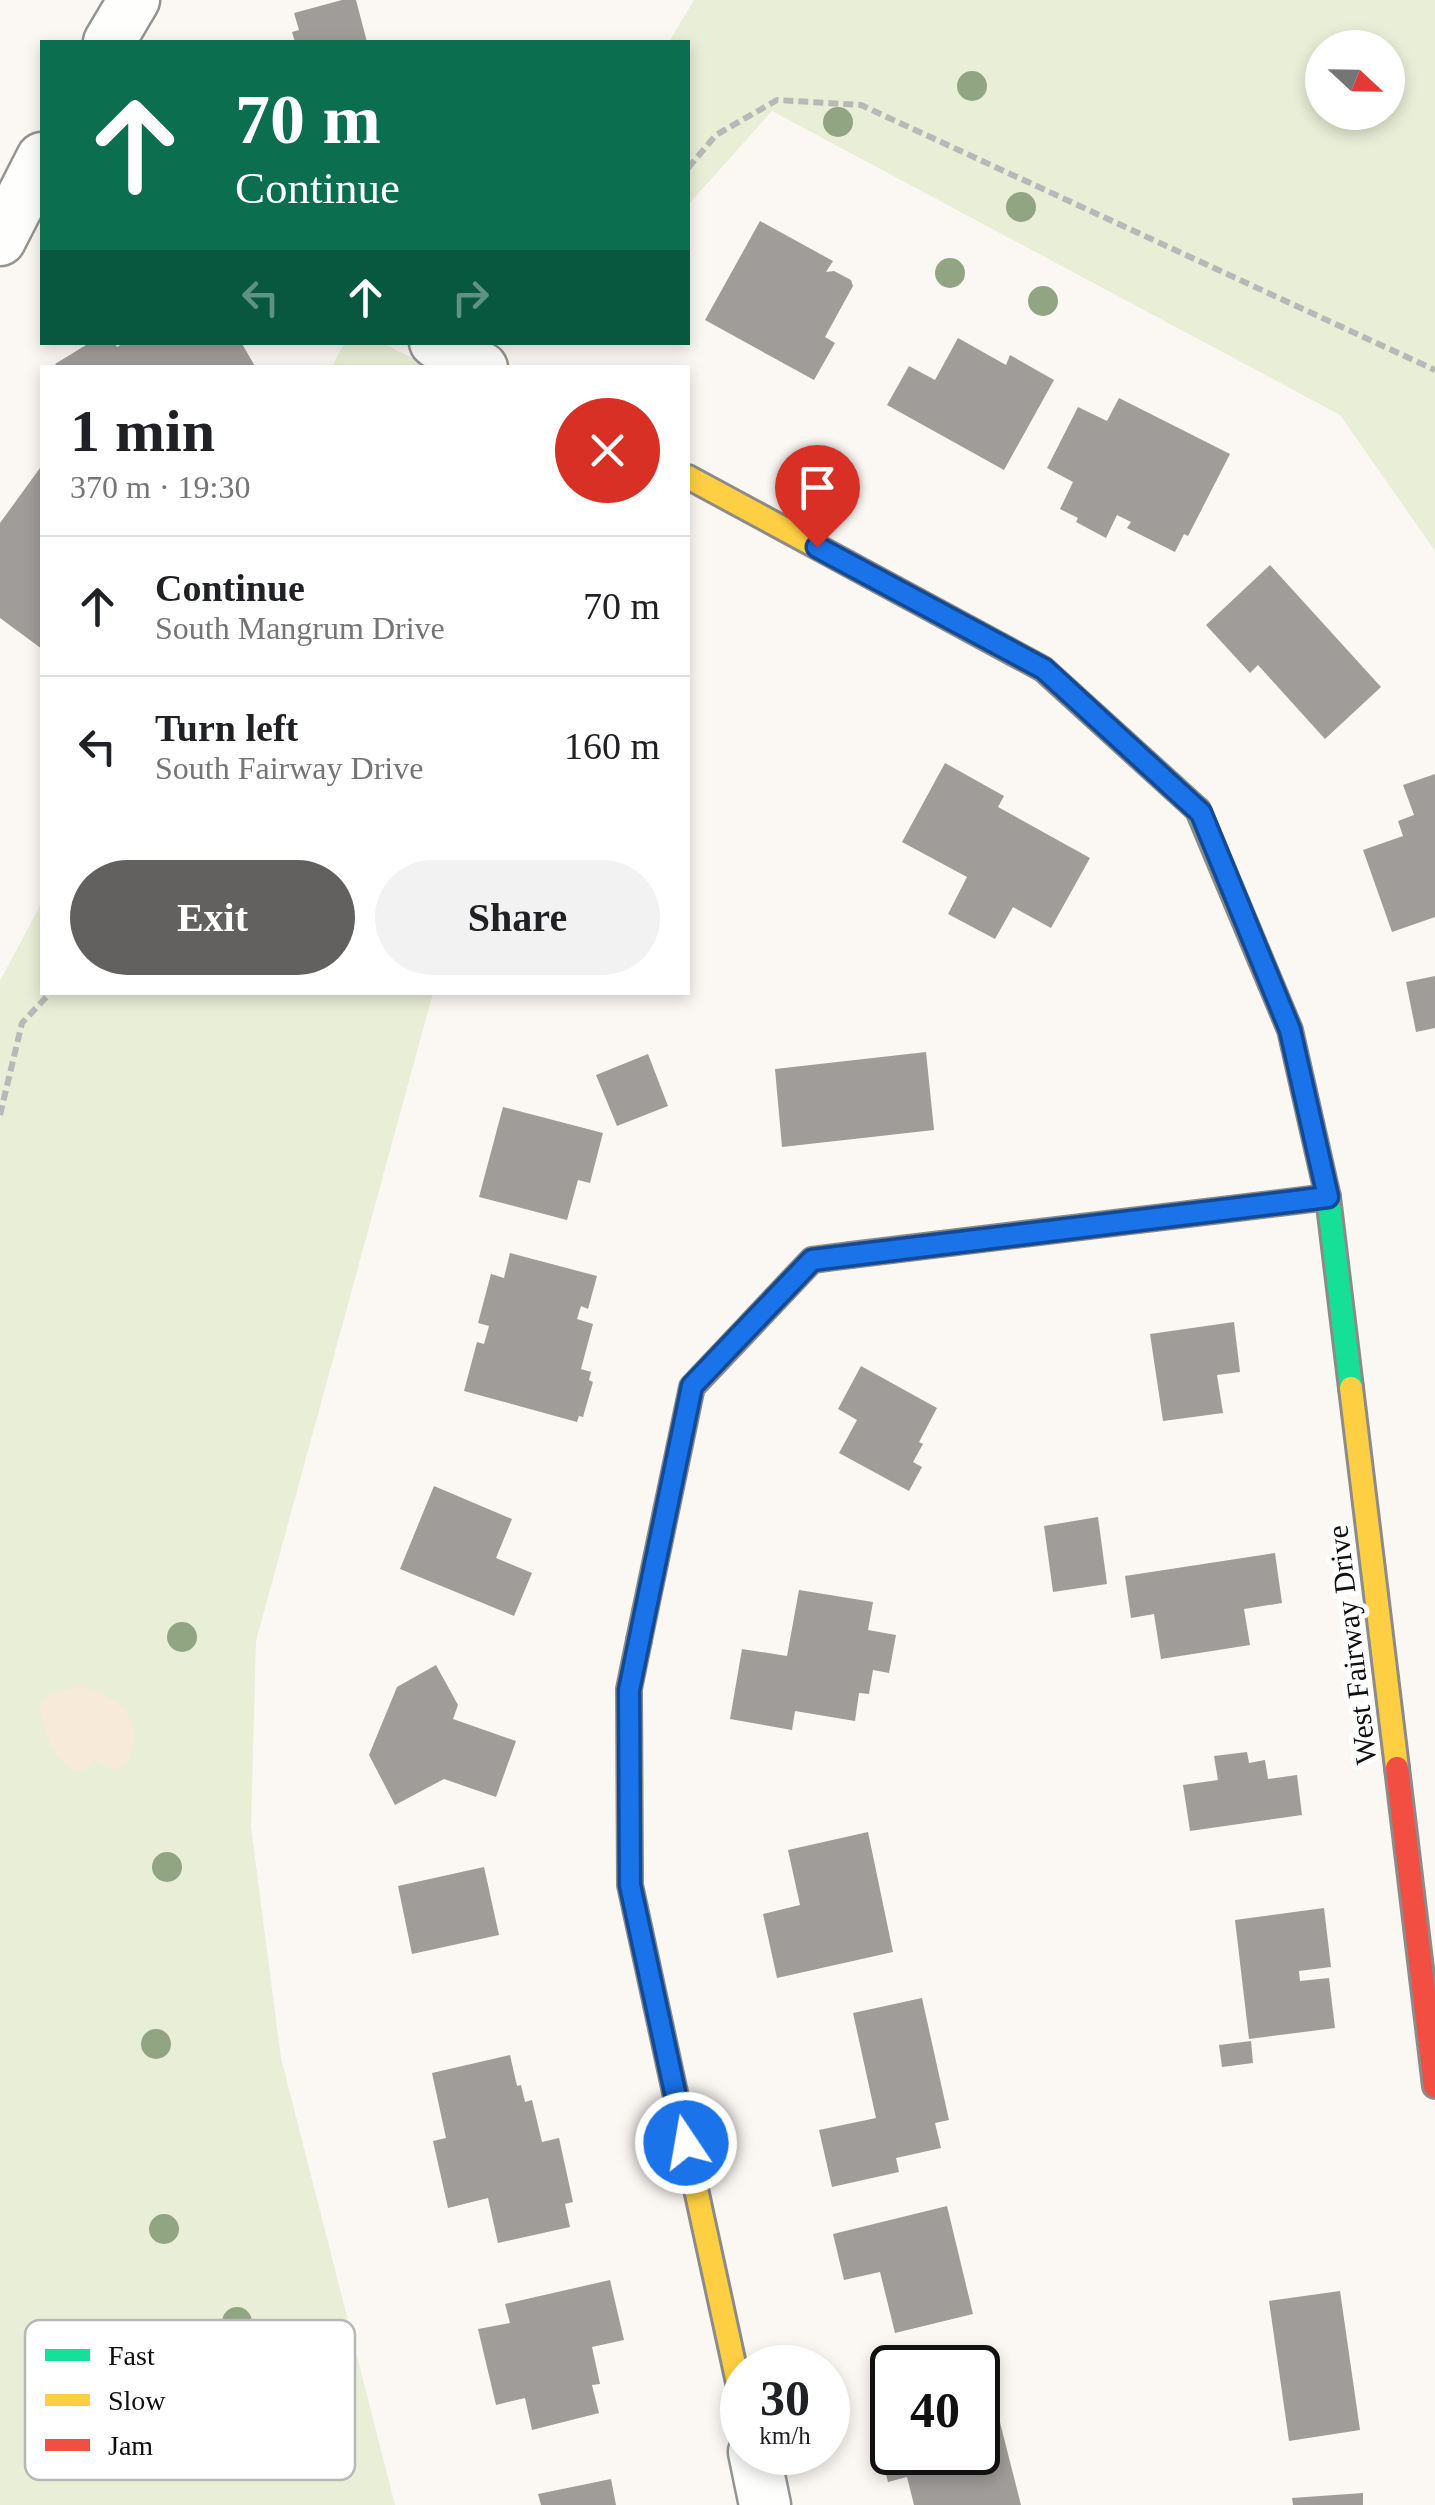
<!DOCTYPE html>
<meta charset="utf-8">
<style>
:root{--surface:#fff;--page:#f2f2f2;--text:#202124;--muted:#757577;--line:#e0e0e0;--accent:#62615f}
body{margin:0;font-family:Georgia,serif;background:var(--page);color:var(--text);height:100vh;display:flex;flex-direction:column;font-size:38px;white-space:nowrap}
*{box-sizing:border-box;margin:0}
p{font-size:32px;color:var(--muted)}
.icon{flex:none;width:55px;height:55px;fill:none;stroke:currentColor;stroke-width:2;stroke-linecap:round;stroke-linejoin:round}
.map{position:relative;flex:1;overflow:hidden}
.sheet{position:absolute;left:40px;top:365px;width:650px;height:630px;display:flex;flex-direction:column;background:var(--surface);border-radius:0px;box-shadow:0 5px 15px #0003}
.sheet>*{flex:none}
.banner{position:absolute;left:40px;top:40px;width:650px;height:305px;border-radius:0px;box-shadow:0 5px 15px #0003;background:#0b6e4f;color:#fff;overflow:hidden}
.needle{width:65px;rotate:112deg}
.buttons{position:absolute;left:1305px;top:30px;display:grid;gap:20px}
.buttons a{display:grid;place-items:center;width:100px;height:100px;border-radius:50%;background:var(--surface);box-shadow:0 5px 15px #0003;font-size:50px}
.speed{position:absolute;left:720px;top:2345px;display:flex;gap:20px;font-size:50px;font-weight:700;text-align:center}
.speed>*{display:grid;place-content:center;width:130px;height:130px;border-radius:50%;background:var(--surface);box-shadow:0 5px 15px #0003;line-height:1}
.speed small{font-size:25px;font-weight:400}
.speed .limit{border:5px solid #111;border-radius:15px;background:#fff;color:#111}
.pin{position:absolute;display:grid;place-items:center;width:85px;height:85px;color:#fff;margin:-102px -42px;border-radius:50% 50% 50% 0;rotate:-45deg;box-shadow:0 0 10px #0007}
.pin .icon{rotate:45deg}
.me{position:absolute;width:110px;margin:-55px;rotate:348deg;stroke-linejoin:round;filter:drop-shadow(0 0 8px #0008)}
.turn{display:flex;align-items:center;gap:35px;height:210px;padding:0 30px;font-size:45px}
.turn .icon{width:130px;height:130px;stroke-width:2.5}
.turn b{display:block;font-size:70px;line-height:85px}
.lanes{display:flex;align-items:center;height:95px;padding:0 30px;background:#0003;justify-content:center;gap:50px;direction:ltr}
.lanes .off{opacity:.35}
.round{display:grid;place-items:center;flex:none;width:105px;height:105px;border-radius:52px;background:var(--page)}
.headline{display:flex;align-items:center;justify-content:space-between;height:170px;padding:0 30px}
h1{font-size:60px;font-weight:600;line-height:75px}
.action{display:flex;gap:20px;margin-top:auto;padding:20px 30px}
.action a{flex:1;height:115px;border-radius:60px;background:var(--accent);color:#fff;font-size:40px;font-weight:600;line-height:115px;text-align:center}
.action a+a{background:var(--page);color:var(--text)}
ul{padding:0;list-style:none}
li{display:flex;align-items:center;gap:30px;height:140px;padding:0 30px;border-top:2px solid var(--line)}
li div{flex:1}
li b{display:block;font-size:38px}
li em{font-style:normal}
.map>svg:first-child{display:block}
</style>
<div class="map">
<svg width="1435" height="2505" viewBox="0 0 1435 2505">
<rect width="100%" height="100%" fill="#fbf8f4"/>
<!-- green -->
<path fill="#e9eed6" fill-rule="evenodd" d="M 694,0 L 1435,0 L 1435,551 L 1340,415 L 772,111 L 688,205 L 688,42 L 669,42 ZM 1322,48 L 1388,48 L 1388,112 L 1322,112 Z
M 345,342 L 382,343 L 431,367 L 331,368 Z
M 42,902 L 42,992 L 433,993 L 256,1641 L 251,1827 L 281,2058 L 395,2505 L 0,2505 L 0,981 Z"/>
<!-- sand -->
<path fill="#f8ead8" d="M 80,1686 C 112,1694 141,1713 132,1749 C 130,1759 128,1763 119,1769 L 108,1768 L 93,1758 L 86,1769 L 75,1771 C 52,1758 43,1730 40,1705 L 49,1695 Z"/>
<!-- building -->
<path fill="#9f9c99" d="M 342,0 L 356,0 L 367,42 L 295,42 L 292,32 L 299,30 L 294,13 Z
M 760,221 L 833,261 L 826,272 L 834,271 L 851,280 L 853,286 L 825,337 L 835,343 L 814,380 L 705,320 Z
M 958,338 L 1006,365 L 1010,355 L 1054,380 L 1004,470 L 887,405 L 909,366 L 935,380 Z
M 91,342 L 114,342 L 117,347 L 125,342 L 241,342 L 256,368 L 58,368 L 55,364 Z
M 1119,398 L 1230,454 L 1188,536 L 1184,534 L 1175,552 L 1127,528 L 1131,522 L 1117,515 L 1106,538 L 1076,522 L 1078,518 L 1060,509 L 1073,482 L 1047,468 L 1078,407 L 1107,421 Z
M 40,468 L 42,470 L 42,649 L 0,618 L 0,523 Z
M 1270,565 L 1381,687 L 1325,739 L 1258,665 L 1250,673 L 1206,625 Z
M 945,763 L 1004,796 L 998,807 L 1090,858 L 1051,928 L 1013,907 L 995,939 L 948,914 L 967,877 L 902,842 Z
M 1435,774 L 1435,917 L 1392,932 L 1363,850 L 1403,836 L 1398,821 L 1414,815 L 1403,785 Z
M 1435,976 L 1435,1028 L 1416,1032 L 1406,982 Z
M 926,1052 L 934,1130 L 782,1147 L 775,1069 Z
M 648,1054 L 668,1106 L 617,1126 L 596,1075 Z
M 503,1107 L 603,1133 L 590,1183 L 578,1180 L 567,1220 L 479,1197 Z
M 510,1253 L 597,1276 L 588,1309 L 581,1306 L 577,1319 L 593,1324 L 581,1369 L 591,1372 L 589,1380 L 593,1382 L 583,1417 L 579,1416 L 577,1422 L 464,1391 L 477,1342 L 484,1344 L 489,1326 L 478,1323 L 491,1274 L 504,1278 Z
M 1234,1322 L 1240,1372 L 1217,1375 L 1223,1413 L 1163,1421 L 1150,1334 Z
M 861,1366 L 937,1408 L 919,1442 L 923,1444 L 913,1462 L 922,1467 L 909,1491 L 839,1453 L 857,1420 L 838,1409 Z
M 434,1486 L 512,1519 L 496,1558 L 532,1573 L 514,1616 L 400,1569 Z
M 1098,1517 L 1107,1584 L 1053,1592 L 1044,1526 Z
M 1275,1553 L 1282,1603 L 1244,1609 L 1250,1645 L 1161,1659 L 1154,1614 L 1131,1618 L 1125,1576 Z
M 799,1590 L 873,1602 L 868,1630 L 896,1635 L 889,1673 L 873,1670 L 869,1694 L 859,1693 L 855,1721 L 795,1711 L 792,1730 L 730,1719 L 742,1649 L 787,1656 Z
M 436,1665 L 458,1705 L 453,1719 L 516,1741 L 496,1797 L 444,1779 L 395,1805 L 369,1755 L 397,1687 Z
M 1247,1752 L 1249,1763 L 1265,1760 L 1268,1779 L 1297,1775 L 1302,1815 L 1190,1831 L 1183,1785 L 1218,1780 L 1214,1756 Z
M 868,1832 L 893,1952 L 777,1978 L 763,1914 L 800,1905 L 788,1850 Z
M 484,1867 L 499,1935 L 412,1954 L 398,1886 Z
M 1324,1908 L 1331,1967 L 1299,1971 L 1300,1981 L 1329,1978 L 1335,2028 L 1249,2039 L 1235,1920 Z
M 922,1998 L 949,2120 L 935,2123 L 941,2148 L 896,2158 L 899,2172 L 832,2187 L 819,2130 L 876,2118 L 853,2013 Z
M 1251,2041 L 1253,2063 L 1222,2067 L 1219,2045 Z
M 510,2055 L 517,2086 L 521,2085 L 525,2102 L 532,2100 L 542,2142 L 559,2138 L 573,2202 L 565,2204 L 570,2227 L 498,2243 L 488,2198 L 448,2208 L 433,2141 L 446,2138 L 432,2073 Z
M 947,2206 L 973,2314 L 895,2333 L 880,2272 L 844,2280 L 833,2234 Z
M 610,2280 L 624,2340 L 592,2347 L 600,2384 L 592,2385 L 599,2413 L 532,2430 L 525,2398 L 496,2405 L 478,2329 L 510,2323 L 505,2304 Z
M 1340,2291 L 1360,2430 L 1289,2441 L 1269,2301 Z
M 993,2395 L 1021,2505 L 914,2505 L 907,2477 L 888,2482 L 873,2426 L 892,2421 L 892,2452 L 978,2452 L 978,2399 Z
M 611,2479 L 616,2505 L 541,2505 L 538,2494 Z
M 1363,2493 L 1363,2505 L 1293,2505 L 1292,2498 Z"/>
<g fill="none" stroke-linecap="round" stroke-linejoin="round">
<!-- street casing -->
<g stroke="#959492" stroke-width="55">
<path id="street" d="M 109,42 L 134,0
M 0,240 L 42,158
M 435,342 L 482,368
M 754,2452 L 765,2505"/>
</g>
<!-- fast casing -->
<g stroke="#8c8b89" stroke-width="28">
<path id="fast" d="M 1198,810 L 1290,1030 L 1328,1197 L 1351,1388"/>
</g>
<!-- slow casing -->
<g stroke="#8c8b89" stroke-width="28">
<path id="slow" d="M 688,477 L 1043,669 L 1198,810
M 851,1255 L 1328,1197
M 1351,1388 L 1397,1768
M 639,1640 L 629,1689 L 630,1885 L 742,2401"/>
</g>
<!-- jam casing -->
<g stroke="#8c8b89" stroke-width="28">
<path id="jam" d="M 639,1640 L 692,1387 L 812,1260 L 851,1255
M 1397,1768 L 1435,2086"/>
</g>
<!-- path -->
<path stroke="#b9b8b8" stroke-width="6" stroke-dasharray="10 5" stroke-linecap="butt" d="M 688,168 L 716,135 L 777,100 L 861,105 L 1435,370
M 0,1115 L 22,1023 L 51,992"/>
<!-- street -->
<use href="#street" stroke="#fefefd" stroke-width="50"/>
<!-- fast -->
<use href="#fast" stroke="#16e098" stroke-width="22"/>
<!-- slow -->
<use href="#slow" stroke="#ffcf43" stroke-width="22"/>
<!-- jam -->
<use href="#jam" stroke="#f24e42" stroke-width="22"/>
</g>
<!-- trees -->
<g fill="#92a582">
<circle cx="972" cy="86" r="15"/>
<circle cx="838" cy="122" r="15"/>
<circle cx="1021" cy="207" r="15"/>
<circle cx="950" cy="273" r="15"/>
<circle cx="1043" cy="301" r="15"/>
<circle cx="182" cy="1637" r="15"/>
<circle cx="167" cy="1867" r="15"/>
<circle cx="156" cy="2044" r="15"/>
<circle cx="164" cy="2229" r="15"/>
<circle cx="237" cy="2322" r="15"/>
</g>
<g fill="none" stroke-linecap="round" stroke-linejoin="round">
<!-- route casing -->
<g stroke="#114b97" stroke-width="25">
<path id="route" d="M 686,2143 L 630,1885 L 629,1690 L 692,1386 L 812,1260 L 1328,1197 L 1290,1030 L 1201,813 L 1044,669 L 817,547"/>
</g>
<!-- route -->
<use href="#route" stroke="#1a73e8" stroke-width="18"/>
</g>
<g text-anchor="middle" stroke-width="10" stroke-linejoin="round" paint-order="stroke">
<!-- street labels -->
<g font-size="30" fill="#0f0f0f" stroke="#fff">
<text transform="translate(1352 1645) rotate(-97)" y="10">West Fairway Drive</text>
</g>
</g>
<!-- legend -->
<rect x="25" y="2320" width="330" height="160" rx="15" fill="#fff" stroke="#b7b7b7" stroke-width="2.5"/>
<rect x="45" y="2349" width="45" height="12" fill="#16e098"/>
<rect x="45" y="2394" width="45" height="12" fill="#ffcf43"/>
<rect x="45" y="2439" width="45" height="12" fill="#f24e42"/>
<g font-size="28" fill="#0f0f0f">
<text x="108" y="2365">Fast</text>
<text x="108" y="2410">Slow</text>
<text x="108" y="2455">Jam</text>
</g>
</svg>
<div class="buttons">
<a><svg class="needle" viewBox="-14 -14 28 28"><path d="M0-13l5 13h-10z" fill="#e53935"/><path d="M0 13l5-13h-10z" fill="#757577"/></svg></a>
</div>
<div class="speed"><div>30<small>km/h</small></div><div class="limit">40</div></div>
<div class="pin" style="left:817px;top:547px;background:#d93025"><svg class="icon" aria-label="arrive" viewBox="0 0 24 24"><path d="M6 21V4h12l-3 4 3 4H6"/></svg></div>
<svg class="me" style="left:686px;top:2143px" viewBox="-20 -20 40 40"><circle r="17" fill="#1a73e8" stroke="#fff" stroke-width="3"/><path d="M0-11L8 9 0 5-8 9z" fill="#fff"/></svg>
<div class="banner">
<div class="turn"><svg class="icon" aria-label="ahead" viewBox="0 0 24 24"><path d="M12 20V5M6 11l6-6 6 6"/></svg><div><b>70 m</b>Continue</div></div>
<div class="lanes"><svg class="icon off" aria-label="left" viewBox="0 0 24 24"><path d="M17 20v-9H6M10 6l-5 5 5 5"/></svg><svg class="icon" aria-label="ahead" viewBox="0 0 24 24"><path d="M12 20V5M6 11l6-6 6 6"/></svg><svg class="icon off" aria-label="right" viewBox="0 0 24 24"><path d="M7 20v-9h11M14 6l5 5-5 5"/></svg></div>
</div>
<section class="sheet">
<div class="headline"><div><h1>1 min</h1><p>370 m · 19:30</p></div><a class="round" style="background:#d93025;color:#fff"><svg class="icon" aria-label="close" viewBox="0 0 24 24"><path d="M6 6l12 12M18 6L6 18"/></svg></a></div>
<ul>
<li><svg class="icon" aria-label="ahead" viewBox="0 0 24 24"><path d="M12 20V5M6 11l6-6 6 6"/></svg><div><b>Continue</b><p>South Mangrum Drive</p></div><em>70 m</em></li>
<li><svg class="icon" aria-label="left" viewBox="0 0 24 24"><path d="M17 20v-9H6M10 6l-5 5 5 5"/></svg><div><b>Turn left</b><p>South Fairway Drive</p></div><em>160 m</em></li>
</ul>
<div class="action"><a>Exit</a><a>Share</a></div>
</section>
</div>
